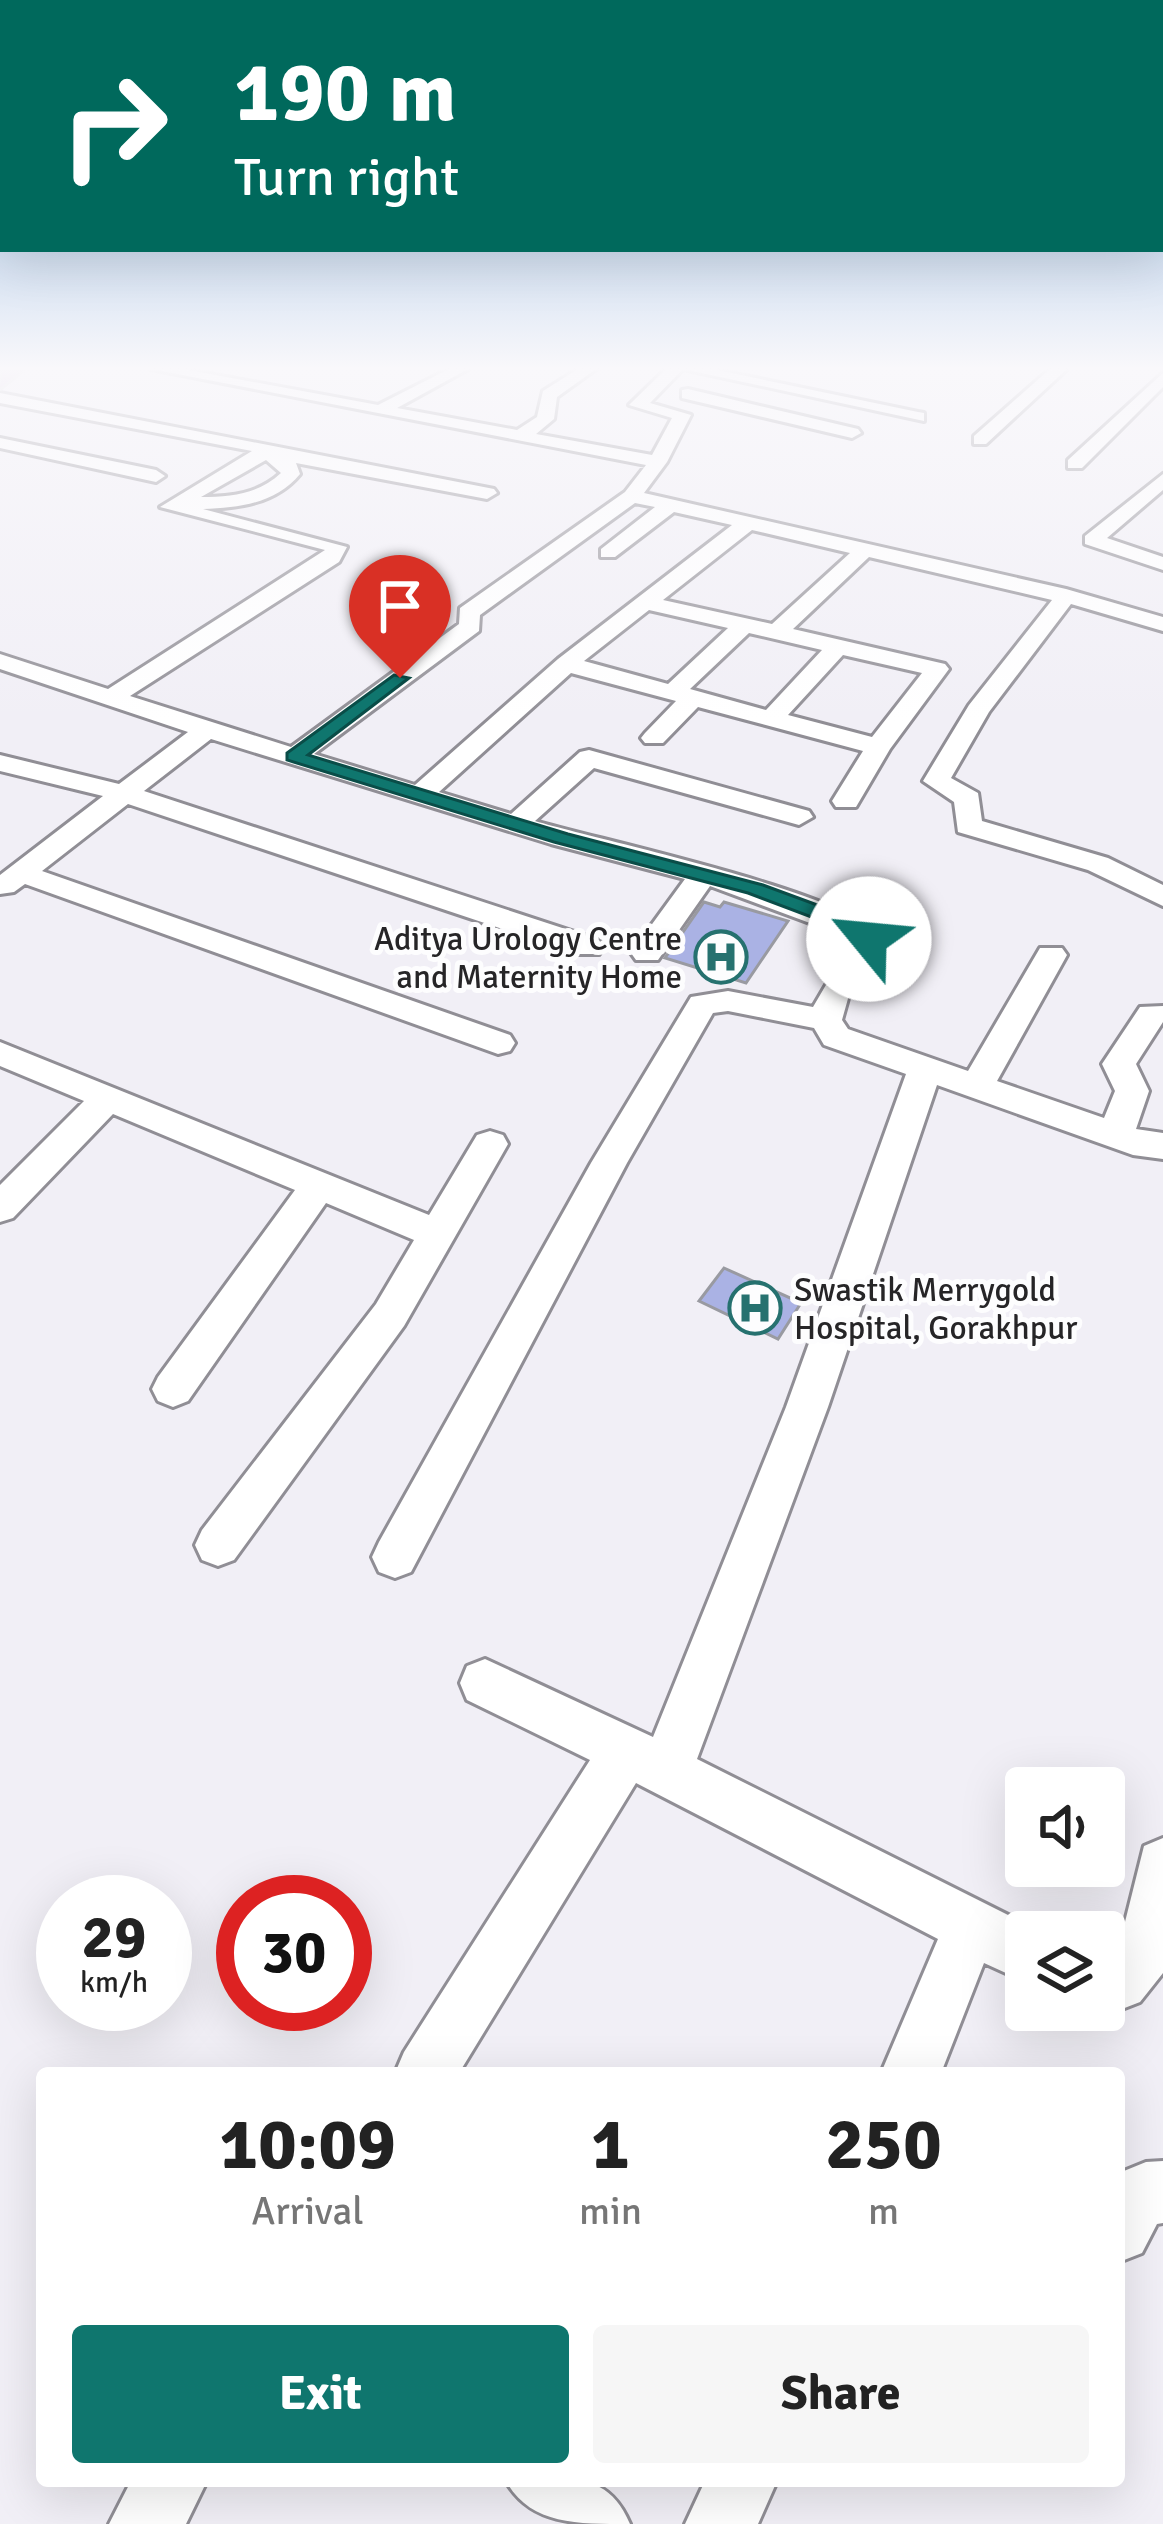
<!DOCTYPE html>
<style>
:root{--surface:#fff;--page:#f6f6f6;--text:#222;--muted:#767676;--accent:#0f766e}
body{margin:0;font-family:Signika,sans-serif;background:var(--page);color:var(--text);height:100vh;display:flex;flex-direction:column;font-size:45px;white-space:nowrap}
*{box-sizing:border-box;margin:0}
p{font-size:39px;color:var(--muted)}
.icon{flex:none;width:66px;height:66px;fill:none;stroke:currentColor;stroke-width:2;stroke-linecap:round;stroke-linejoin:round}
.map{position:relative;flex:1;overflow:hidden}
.drawer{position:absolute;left:36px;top:2067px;width:1089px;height:420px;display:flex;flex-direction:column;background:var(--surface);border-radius:12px;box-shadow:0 12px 48px #0002}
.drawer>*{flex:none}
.hud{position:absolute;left:0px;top:0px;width:1164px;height:252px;box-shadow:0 12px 48px #0002;background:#00695c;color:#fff;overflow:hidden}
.fabs{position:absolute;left:1005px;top:1767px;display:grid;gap:24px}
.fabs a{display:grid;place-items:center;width:120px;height:120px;border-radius:12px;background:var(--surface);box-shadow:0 12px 48px #0002;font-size:60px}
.speed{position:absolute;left:36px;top:1875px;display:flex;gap:24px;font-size:60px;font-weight:700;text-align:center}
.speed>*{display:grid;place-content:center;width:156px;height:156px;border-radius:50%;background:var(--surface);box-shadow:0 12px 48px #0002;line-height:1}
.speed small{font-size:30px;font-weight:400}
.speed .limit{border:18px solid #d22;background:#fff;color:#111}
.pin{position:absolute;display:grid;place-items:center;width:102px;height:102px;color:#fff;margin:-123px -51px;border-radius:50% 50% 50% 0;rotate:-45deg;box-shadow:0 0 12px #0007}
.pin .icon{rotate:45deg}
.me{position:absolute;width:132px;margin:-66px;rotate:298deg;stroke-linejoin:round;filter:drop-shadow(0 0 9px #0008)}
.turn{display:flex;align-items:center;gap:42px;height:252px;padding:0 36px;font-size:54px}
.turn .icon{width:156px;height:156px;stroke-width:2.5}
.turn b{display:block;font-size:84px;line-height:102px}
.eta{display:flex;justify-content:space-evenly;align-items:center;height:204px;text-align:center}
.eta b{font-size:72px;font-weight:700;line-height:84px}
.primary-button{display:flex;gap:24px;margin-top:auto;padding:24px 36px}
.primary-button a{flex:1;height:138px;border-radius:12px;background:var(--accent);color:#fff;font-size:48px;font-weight:700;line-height:138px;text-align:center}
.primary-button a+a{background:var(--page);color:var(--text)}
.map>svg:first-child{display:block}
</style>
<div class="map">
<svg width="1163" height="2524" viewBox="0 0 1163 2524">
<rect width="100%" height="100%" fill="#f1eff6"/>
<!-- building -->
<path fill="#aab2e4" stroke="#999aa1" stroke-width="3" d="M 704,902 L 720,907 L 724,902 L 788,921 L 746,983 L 665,958 Z
M 724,1268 L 801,1303 L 778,1339 L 699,1301 Z"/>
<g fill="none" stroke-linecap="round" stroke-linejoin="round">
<!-- minor casing -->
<g stroke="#908e95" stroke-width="6">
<path id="minor" d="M 151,369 L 183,369 L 378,405 L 449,369 L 468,369 L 397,408 L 517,430 L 537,417 L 543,391 L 578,369 L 596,369 L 557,397 L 554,419 L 536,434 L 652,455 L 672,418 L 629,405 L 666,369 L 712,369 L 918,412 L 924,413 L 924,421 L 683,369 L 650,403 L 691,415 L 667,462 L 644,493 L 1066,589 L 1163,617 L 1163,631 L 1071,604 L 989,712 L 951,778 L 978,793 L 982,821 L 1108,858 L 1163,885 L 1163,906 L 1088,870 L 958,832 L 954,802 L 923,781 L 969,705 L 1052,600 L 869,557 L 793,629 L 945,664 L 949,669 L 890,749 L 856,807 L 836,807 L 832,801 L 863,751 L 698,707 L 663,743 L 645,743 L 641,738 L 645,733 L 676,701 L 571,673 L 439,792 L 511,814 L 580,752 L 589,750 L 809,811 L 813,817 L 799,825 L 594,768 L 535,821 C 602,841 852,893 884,939 L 849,995 L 842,1020 L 848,1029 L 968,1071 L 1040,948 L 1062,948 L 1067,955 L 997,1081 L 1104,1118 L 1115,1091 L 1102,1064 L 1140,1007 L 1163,1006 L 1163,1022 L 1136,1064 L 1149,1091 L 1136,1129 L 1163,1133 L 1163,1159 L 1133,1155 L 937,1085 L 828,1407 L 697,1759 L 1042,1932 L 1026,1932 L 1026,1982 L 984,1963 L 941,2073 L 881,2073 L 938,1939 L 636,1783 L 459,2073 L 395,2073 L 404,2052 L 590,1760 L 467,1700 L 460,1683 L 467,1666 L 485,1659 L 653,1737 L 786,1407 L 906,1074 L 824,1045 L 814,1028 L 728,1011 L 713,1013 L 627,1163 L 411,1572 L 395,1578 L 379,1572 L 372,1557 L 379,1542 L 591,1163 L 691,997 L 728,991 L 813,1007 L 853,939 L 710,886 L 658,960 L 636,960 L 631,953 L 685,879 L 551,844 L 211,739 L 144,791 L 599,940 L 603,947 L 599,954 L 577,954 L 128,804 L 42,871 L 510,1035 L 515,1043 L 510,1051 L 498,1054 L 25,884 L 14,892 L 0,894 L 0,875 L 103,796 L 0,771 L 0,755 L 119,784 L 188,732 L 0,669 L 0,654 L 108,689 L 325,550 L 160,507 L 252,451 L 0,403 L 0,393 L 494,489 L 497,493 L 487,499 L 296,463 L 300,474 C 276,503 240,508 203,509 L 347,547 L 339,562 L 130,696 L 291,747 L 459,624 L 460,608 L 625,492 L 646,465 ZM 266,460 L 281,473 C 258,494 232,497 201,497 ZM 635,503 L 655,507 L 601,549 L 601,557 L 615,557 L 674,512 L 732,525 L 558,659 L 415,785 L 314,754 L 479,631 L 480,615 ZM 752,530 L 850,553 L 772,624 L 663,600 ZM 649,610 L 728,628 L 668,684 L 584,661 ZM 749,633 L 822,650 L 766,710 L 690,689 ZM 843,655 L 922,673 L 872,737 L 788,715 Z
M 1050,369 L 1067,369 L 986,444 L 974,444 L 974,436 Z
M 1163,373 L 1163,387 L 1082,468 L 1068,468 L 1068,460 Z
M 688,389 L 858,429 L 861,433 L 852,438 L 682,398 L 682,390 Z
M 0,438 L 156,470 L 165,476 L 156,482 L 0,448 Z
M 1163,474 L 1163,490 L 1107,538 L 1163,557 L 1163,570 L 1085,544 L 1085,536 Z
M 0,1042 L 429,1215 L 477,1135 L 490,1131 L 503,1135 L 508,1144 L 404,1326 L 234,1560 L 218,1566 L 202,1560 L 195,1545 L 202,1530 L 376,1304 L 414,1240 L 326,1203 L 188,1401 L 173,1407 L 158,1401 L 152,1389 L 158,1377 L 295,1190 L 113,1114 L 13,1218 L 0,1222 L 0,1185 L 84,1101 L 0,1066 Z
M 1163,1838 L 1163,1973 L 1140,2002 L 1104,2016 L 1090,2010 L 1104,2010 L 1104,1958 L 1121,1938 L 1144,1846 Z
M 1163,2161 L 1163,2223 L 1157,2224 L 1142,2253 L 1119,2262 L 1119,2173 L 1146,2162 Z
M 131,2481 L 207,2481 L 186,2524 L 109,2524 Z
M 506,2481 C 561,2481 605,2465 630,2524 C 575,2524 530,2524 506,2481 Z
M 705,2481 L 777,2481 L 758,2524 L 685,2524 Z"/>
</g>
<!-- major casing -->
<g stroke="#cfcfcf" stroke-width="6">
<path id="major" d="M 3,369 L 24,369 L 0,388 Z"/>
</g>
<!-- minor -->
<use href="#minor" fill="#fff" fill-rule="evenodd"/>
<!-- major -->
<use href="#major" fill="#ceb0d4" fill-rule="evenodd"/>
</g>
<!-- sky -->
<linearGradient id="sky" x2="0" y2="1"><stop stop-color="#81aedf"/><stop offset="0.51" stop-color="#f9f8fb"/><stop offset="1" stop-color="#f9f8fb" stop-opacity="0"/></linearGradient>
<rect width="1163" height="722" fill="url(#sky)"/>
<!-- route -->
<path fill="#0f766e" stroke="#0a4d48" stroke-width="3" d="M 394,675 L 409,678 L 308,755 L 568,834 L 763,885 L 869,924 L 880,939 L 869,946 L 861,944 L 854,933 L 748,893 L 554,842 L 287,760 L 287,753 Z"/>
<!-- icons -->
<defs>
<g id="hospital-ring" transform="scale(2.7)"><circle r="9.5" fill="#fdfdfe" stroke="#26716f" stroke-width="1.5"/><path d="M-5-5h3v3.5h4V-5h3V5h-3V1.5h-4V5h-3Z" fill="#26716f"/></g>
</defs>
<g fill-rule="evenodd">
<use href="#hospital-ring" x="721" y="957"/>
<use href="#hospital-ring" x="755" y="1308"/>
</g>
<g text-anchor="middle" stroke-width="10" stroke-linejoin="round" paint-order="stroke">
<!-- poi labels -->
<g font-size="33" fill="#262527" stroke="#fdfdfe" text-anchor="end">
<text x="682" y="950">Aditya Urology Centre<tspan x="682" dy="38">and Maternity Home</tspan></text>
<text x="794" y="1301" text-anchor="start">Swastik Merrygold<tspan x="794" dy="38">Hospital, Gorakhpur</tspan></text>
</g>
</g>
</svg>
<div class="fabs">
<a><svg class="icon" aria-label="sound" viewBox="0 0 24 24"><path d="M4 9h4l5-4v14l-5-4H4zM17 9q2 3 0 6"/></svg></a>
<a><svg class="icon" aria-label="layers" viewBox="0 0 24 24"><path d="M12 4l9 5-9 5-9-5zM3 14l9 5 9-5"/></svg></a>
</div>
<div class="speed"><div>29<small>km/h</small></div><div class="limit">30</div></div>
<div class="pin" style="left:400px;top:678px;background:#d93025"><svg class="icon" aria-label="arrive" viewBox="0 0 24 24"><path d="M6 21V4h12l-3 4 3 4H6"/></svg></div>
<svg class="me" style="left:869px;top:939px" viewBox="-20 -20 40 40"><circle r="19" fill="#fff"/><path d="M0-13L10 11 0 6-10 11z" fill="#0f766e"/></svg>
<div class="hud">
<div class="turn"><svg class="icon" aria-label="right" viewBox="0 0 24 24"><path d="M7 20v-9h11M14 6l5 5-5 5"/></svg><div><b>190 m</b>Turn right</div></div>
</div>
<section class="drawer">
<div class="eta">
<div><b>10:09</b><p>Arrival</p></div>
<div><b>1</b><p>min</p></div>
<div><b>250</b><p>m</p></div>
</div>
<div class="primary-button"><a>Exit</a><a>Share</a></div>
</section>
</div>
